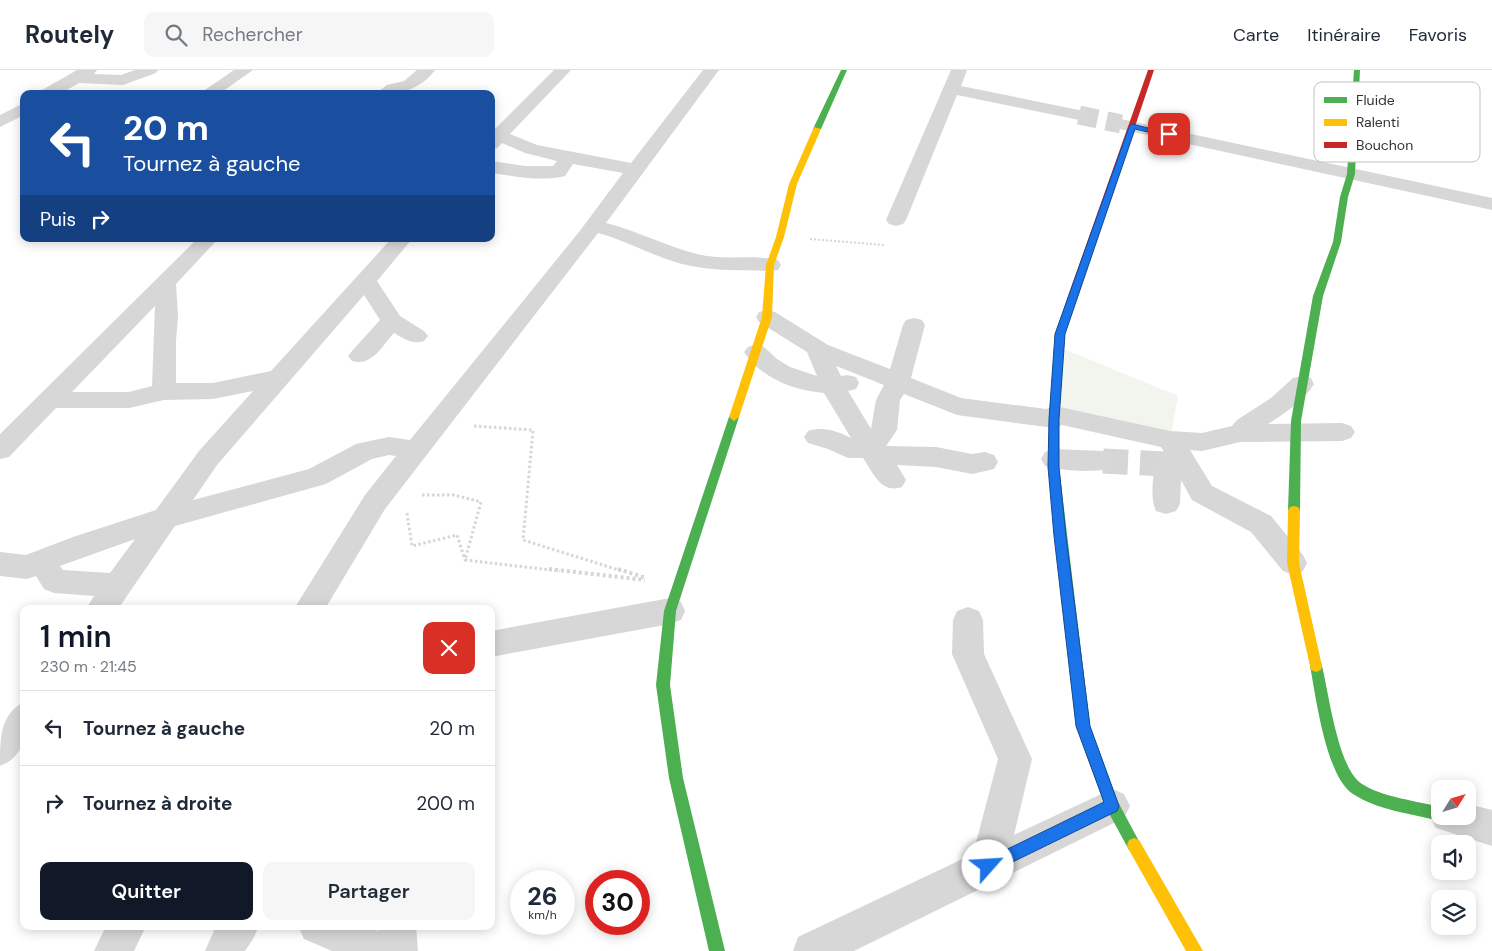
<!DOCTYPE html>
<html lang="fr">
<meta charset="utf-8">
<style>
:root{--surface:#fff;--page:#f6f6f7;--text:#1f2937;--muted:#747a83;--line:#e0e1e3;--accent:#111827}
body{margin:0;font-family:"DM Sans",sans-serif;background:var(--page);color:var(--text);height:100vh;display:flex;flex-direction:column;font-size:19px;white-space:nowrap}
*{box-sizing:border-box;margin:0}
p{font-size:16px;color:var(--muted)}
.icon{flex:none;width:28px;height:28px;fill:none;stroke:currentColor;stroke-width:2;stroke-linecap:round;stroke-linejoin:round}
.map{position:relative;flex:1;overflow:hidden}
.sheet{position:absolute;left:20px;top:535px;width:475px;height:325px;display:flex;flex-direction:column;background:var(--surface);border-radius:10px;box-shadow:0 2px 12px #0003}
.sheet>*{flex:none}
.guide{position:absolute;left:20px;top:20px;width:475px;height:152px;border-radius:10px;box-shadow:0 2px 12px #0003;background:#1a4fa0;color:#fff;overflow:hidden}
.needle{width:32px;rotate:53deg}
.tools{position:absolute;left:1431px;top:710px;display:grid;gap:10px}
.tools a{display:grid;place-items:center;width:45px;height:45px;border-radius:10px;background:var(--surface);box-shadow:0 2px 12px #0003;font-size:25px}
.speed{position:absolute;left:510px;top:800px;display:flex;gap:10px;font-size:25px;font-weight:700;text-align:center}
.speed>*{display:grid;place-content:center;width:65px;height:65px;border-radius:50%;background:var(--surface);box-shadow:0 2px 12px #0003;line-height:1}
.speed small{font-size:12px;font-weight:400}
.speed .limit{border:8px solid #d22;background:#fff;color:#111}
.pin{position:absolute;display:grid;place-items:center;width:42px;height:42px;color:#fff;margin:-21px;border-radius:10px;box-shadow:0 2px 8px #0006}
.me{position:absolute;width:55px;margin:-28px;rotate:64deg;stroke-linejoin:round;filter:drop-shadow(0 0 4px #0008)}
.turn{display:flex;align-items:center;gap:18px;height:105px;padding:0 20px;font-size:22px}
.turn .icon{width:65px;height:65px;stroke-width:2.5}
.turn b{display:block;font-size:35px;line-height:42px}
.then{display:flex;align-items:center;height:48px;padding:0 20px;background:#0003;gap:10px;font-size:19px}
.round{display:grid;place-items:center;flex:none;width:52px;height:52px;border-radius:10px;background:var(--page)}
.summary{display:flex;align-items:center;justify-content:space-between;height:85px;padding:0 20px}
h1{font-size:30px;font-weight:600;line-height:38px;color:var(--accent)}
.primary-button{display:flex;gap:10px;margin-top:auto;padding:10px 20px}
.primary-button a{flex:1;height:58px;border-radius:10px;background:var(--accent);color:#fff;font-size:20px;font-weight:600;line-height:58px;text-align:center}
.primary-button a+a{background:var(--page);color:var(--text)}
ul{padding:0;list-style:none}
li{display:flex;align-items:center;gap:15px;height:75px;padding:0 20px;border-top:1px solid var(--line)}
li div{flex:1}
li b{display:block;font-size:19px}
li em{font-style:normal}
header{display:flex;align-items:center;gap:30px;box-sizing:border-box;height:70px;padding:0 25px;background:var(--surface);border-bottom:1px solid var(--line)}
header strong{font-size:24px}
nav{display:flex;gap:28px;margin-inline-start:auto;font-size:18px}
.search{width:350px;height:45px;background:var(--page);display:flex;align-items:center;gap:12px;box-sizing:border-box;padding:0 18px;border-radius:10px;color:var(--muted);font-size:19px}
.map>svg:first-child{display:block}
</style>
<header>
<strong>Routely</strong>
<div class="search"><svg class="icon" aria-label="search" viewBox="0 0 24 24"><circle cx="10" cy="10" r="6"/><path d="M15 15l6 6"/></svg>Rechercher</div>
<nav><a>Carte</a><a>Itinéraire</a><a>Favoris</a></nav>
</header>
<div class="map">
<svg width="1492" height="881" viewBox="0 0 1492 881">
<rect width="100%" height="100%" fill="#fff"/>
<!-- green -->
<path fill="#f1f5ed" d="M 1064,279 L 1178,326 L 1170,370 L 1055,345 Z"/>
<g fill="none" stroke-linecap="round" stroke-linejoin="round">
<!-- street-tunnel-far1 -->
<path stroke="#d6d6d6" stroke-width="19" stroke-dasharray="19 9" stroke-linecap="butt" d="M 1079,45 L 1121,54"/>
<!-- street-tunnel -->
<path stroke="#d6d6d6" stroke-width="25" stroke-dasharray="25 12" stroke-linecap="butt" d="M 1103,391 L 1165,394"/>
<!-- path-far2 -->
<path stroke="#d6d6d6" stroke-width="2" stroke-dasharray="2 2" stroke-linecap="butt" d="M 810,169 L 884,175"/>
<!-- path-far1 -->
<path stroke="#d6d6d6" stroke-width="3" stroke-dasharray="2.5 2.5" stroke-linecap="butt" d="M 474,356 L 533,360 L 523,470 L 622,501
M 422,425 L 454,425 L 481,432 L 465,490 L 560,501
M 407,443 L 412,476 L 457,465 L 465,490"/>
<!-- path -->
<path stroke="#d6d6d6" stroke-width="4" stroke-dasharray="3 3" stroke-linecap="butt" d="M 549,499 L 645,510
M 618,499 L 646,508"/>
<!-- street -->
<path fill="#d7d7d7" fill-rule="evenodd" d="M 77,0 L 97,0 L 94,4 L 121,5 L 135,0 L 158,0 L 156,3 L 123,15 L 79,13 L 60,24 L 40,24 L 42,20 Z
M 234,0 L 253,0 L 219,24 L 199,24 Z
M 417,0 L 435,0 C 420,21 399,24 375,24 L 387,15 L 404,11 Z
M 554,0 L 571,0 L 510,64 L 537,75 L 631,93 L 703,0 L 719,0 L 606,153 C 637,161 666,176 697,184 C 723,191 752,184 778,190 L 781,195 L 778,200 L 770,201 C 746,200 720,201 697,197 C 662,192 632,172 598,163 L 385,439 L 325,539 L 294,539 L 365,425 L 396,386 L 389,385 L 372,389 L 326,414 L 175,456 L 118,539 L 86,539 L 94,526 L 54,523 L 44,519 L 36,506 L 27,509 L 0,506 L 0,482 L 26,485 L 73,467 L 156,440 L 199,381 L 253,321 L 213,329 L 164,330 L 129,338 L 56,338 L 9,387 L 0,389 L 0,364 L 197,169 L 218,169 L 176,214 L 178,247 L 176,270 L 176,313 L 213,313 L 271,301 L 391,169 L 412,169 L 377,211 L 400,246 L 424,261 L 428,266 L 424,271 C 412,275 405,269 394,263 C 382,276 372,297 352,291 L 348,286 L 352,281 L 380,250 L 364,225 L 217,395 L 193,430 L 309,399 L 356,374 L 365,372 L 389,367 L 410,370 L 579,162 L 623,103 L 573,94 L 565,106 C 541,112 515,106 491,103 L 491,91 L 525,96 L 553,96 L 557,91 L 525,83 L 502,73 L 497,78 L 491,79 L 491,63 ZM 155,236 L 152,316 L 129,322 L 72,322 ZM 135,469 L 110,503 L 63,500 L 60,496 Z
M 951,0 L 967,0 L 961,16 L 1079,40 L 1085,41 L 1088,45 L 1085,49 L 1079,50 L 957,25 L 906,150 L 903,154 L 896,156 L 889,154 L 886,150 Z
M 24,33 L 24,45 L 0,57 L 0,45 Z
M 1121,49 L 1492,128 L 1492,140 L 1115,58 L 1112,54 L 1115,50 Z
M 767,240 L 775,242 L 828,275 L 890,299 L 903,255 L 906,250 L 914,248 L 922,250 L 925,255 L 911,308 L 961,328 L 1046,339 L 1055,336 L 1170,361 L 1202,363 L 1232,356 L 1237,350 L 1271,328 L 1293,308 L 1302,306 L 1311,308 L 1314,314 C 1304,331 1285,343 1268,354 L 1342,353 L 1351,356 L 1355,362 L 1351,368 L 1342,371 L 1240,372 L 1202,381 L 1190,380 L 1212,416 L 1271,446 L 1303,485 L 1307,493 L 1303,501 L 1293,505 L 1283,501 L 1251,462 L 1192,430 L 1181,410 L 1180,434 L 1176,441 L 1166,444 L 1156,441 C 1150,430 1152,399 1159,387 L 1166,385 L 1161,377 L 1062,355 L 1054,358 L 957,345 L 904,324 L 900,330 L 897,360 L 886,376 L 936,377 L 972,384 L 985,382 L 994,385 L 998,392 L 994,399 L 972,404 L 936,397 L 897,395 L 906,410 L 902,417 C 881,424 874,404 863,388 L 848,388 L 828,379 L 808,373 L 804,367 L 808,361 C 822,356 838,361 851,368 L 824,323 C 794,321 761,308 744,282 L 748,277 L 756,274 L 764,277 L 777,289 L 790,297 L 817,306 L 807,282 L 759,252 L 756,247 L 759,242 ZM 836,296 L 884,315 L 876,330 L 871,359 L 848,321 L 856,319 L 859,313 L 856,307 L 847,305 L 841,306 Z
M 1054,379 L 1103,381 L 1112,384 L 1116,391 L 1112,398 C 1095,403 1062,401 1045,396 L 1041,389 L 1045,382 Z
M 670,528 L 681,532 L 685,541 L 681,550 L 670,554 L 491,587 L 491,561 Z
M 968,537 L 979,541 L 983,550 L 984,584 L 1032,689 L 1014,765 L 1112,719 L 1124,724 L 1130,736 L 1124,748 L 854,881 L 793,881 L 798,867 L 973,784 L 998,689 L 952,584 L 953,550 L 957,541 Z
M 24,632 C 24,659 30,684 0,696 C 0,669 0,644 24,632 Z
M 1440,732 L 1440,746 L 1468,746 L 1468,734 L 1492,740 L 1492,776 L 1436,758 L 1430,746 L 1436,734 Z
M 106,856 L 146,856 L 134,881 L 94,881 Z
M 216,856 L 259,856 L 253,869 L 245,881 L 205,881 Z
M 298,856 L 366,856 L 378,861 L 378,856 L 416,856 L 418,881 L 332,881 L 304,869 Z"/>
<!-- fast -->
<path fill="#4caf50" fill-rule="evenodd" d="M 841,0 L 847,0 L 821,59 L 814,61 L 813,59 Z
M 1354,0 L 1360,0 L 1355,104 L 1348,127 L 1341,172 L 1323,226 L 1301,351 L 1300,440 L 1298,443 L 1290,443 L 1288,440 L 1291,351 L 1313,226 L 1333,172 L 1340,127 L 1347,104 Z
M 1072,226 L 1077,229 L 1065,264 L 1059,349 L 1059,397 L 1090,656 L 1118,732 L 1141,775 L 1139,780 L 1134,782 L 1129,780 L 1105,736 L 1076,656 L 1049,397 L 1049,349 L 1055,264 L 1067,229 Z
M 734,343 L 739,347 L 676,541 L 670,615 L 683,708 L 725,881 L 709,881 L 669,708 L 656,615 L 664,541 L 729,347 Z
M 1316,590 L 1321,592 L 1322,596 C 1329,624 1338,699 1362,714 C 1382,727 1417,731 1440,737 L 1440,746 L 1446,746 L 1445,749 L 1440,751 C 1412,744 1377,740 1353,724 C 1326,707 1316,627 1310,596 L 1311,592 Z"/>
<!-- slow -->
<path fill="#ffc107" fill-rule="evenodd" d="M 814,57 L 821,59 L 797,114 L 784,167 L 774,195 L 772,247 L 739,347 L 734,351 L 729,347 L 762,247 L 766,195 L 776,167 L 789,114 Z
M 1294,436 L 1298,437 L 1300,440 L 1299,493 L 1322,596 L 1321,600 L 1316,602 L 1311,600 L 1310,596 L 1287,493 L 1288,440 L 1290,437 Z
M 1134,768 L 1139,770 L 1203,881 L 1186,881 L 1129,780 L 1127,775 L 1129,770 Z"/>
<!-- jam -->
<path fill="#c62828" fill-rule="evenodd" d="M 1148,0 L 1154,0 L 1077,229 L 1075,231 L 1069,231 L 1067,229 Z"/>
</g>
<!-- route -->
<path fill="#1a73e8" stroke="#114b97" d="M 1132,54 L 1172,64 L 1169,67 L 1135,59 L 1065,264 L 1059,349 L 1059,397 L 1066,466 L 1090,656 L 1119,736 L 1117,741 L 988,804 L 983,802 L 981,796 L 983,791 L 1104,732 L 1076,656 L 1054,466 L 1048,397 L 1049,349 L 1055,264 L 1129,57 Z"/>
<!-- legend -->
<rect x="1314" y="12" width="166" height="80" rx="8" fill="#fff" stroke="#c2c2c2" stroke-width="1"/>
<rect x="1324" y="27" width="23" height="6" fill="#4caf50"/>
<rect x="1324" y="49" width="23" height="7" fill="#ffc107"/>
<rect x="1324" y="72" width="23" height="6" fill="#c62828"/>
<g font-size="14" fill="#333">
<text x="1356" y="35">Fluide</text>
<text x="1356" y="57">Ralenti</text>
<text x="1356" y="80">Bouchon</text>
</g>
</svg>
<div class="tools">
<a><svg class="needle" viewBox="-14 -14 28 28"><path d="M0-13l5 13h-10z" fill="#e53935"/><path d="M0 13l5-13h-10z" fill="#747a83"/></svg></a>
<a><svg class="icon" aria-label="sound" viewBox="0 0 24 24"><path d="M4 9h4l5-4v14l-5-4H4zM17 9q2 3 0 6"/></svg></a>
<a><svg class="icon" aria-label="layers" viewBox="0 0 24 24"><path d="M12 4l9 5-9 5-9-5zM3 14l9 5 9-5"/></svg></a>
</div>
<div class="speed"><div>26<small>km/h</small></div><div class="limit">30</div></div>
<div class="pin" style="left:1169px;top:64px;background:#d93025"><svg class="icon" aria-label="arrive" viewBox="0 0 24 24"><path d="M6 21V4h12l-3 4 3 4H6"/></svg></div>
<svg class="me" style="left:988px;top:796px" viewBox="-20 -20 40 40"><circle r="19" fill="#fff"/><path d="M0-13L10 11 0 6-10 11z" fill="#1a73e8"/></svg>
<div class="guide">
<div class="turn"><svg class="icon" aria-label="left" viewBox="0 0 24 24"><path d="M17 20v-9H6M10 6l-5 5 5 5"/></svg><div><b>20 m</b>Tournez à gauche</div></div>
<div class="then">Puis<svg class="icon" aria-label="right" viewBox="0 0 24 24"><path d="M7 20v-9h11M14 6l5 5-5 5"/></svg></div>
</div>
<section class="sheet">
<div class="summary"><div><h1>1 min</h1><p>230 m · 21:45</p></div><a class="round" style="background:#d93025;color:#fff"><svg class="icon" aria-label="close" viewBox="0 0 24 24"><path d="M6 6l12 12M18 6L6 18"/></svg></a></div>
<ul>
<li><svg class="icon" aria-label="left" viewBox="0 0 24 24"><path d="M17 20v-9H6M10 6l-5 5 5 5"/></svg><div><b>Tournez à gauche</b></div><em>20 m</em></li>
<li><svg class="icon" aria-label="right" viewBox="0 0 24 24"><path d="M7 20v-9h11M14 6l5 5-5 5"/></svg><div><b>Tournez à droite</b></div><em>200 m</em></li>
</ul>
<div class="primary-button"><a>Quitter</a><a>Partager</a></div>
</section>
</div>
